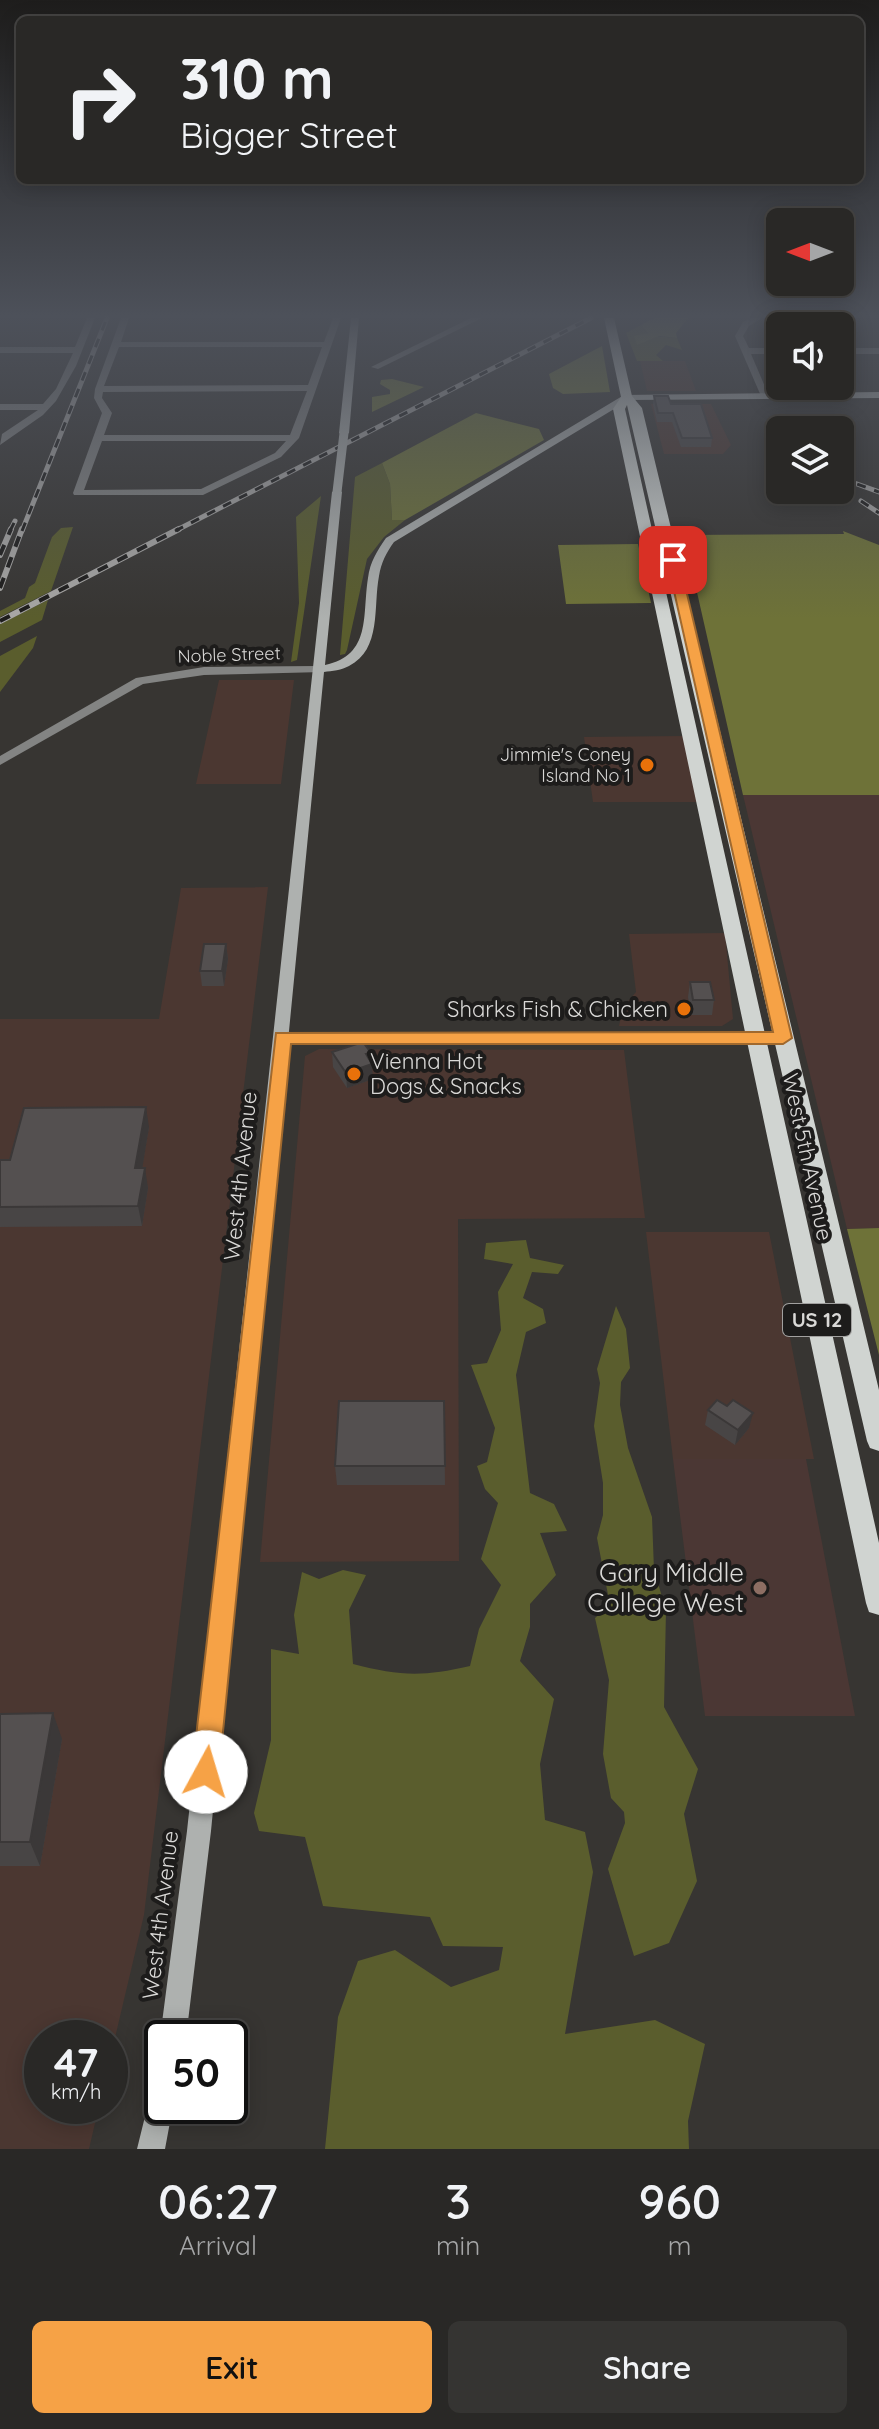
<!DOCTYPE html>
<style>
:root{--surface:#292826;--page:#353432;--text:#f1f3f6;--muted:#a5a6a7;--line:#454443;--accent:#f6a246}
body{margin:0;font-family:Quicksand,sans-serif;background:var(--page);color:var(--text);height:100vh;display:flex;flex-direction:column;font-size:30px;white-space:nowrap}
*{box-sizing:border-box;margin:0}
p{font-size:26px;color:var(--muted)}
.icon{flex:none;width:44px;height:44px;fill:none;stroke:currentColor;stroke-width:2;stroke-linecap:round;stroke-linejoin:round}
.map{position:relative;height:2149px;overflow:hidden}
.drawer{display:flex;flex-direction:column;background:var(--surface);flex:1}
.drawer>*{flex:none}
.top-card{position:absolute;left:16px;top:16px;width:848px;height:168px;border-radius:12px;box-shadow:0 4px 20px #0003,0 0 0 2px var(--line);background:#292826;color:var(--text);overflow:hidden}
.needle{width:52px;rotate:270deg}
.fabs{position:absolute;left:766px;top:208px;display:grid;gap:16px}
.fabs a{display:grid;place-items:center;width:88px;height:88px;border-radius:12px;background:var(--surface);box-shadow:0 4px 20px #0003,0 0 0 2px var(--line);font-size:40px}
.speed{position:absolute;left:24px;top:2020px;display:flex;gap:16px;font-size:40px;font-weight:700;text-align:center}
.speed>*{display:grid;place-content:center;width:104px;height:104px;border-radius:50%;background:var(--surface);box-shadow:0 4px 20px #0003,0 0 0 2px var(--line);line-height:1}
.speed small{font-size:20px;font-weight:400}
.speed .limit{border:4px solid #111;border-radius:12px;background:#fff;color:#111}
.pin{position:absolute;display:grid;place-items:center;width:68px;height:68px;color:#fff;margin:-34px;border-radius:16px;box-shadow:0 4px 12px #0006}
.me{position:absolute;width:88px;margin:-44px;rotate:6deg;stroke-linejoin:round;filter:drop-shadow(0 0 6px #0008)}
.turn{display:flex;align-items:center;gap:28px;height:168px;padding:0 32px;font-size:36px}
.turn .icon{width:104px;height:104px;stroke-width:2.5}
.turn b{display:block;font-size:56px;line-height:68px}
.eta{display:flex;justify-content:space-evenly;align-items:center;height:136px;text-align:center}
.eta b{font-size:48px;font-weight:600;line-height:56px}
.cta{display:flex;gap:16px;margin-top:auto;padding:16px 32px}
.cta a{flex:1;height:92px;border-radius:12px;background:var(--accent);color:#111;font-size:32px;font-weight:600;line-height:92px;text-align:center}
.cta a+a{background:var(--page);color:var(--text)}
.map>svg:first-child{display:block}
</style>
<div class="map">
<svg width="879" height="2149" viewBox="0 0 879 2149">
<rect width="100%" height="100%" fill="#373532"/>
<!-- commercial -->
<path fill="#4b3731" d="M 640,361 L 685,361 L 696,391 L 647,391 Z
M 651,404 L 711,404 L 731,445 L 723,454 L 664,454 Z
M 219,680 L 294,680 L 281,784 L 196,784 Z
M 684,736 L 700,802 L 593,802 L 584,737 Z
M 268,887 L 144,1915 L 110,2059 L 110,2038 L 42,2038 L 42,2106 L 99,2106 L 89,2149 L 0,2149 L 0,1019 L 159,1019 L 181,888 Z
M 725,933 L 733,1019 L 722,1026 L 619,1026 L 623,1007 L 636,992 L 629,934 Z
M 319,1049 L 624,1050 L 645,1218 L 458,1219 L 459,1561 L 260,1562 L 305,1056 Z
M 646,1232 L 769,1232 L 814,1459 L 673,1459 Z"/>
<!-- education -->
<path fill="#4b3734" d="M 743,795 L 879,795 L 879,1228 L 847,1229 Z
M 673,1459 L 806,1459 L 855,1716 L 705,1716 Z"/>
<!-- green -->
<path fill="#5a5d2d" d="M 641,325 L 648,333 L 641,335 L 677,338 L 682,350 L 666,345 L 656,355 L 663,361 L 637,361 L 626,333 Z
M 382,463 L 390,484 L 392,520 L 405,520 L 384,537 L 367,559 L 347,650 L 345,654 L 340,655 L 355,477 Z
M 321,496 L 297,660 L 291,662 L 299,603 L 296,517 Z
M 73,527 L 51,591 L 0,617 L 0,611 L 25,598 L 29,587 L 35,583 L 52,537 L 61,528 Z
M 48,600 L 42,620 L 0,642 L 0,624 Z
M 37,636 L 33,648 L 0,692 L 0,656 Z
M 526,1240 L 530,1258 L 564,1265 L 558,1274 L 532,1272 L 523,1298 L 543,1309 L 546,1323 L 526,1332 L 516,1375 L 530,1493 L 554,1504 L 567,1531 L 540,1533 L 556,1575 L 530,1604 L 530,1627 L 520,1661 L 554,1699 L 540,1764 L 545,1820 L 585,1832 L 593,1872 L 565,2034 L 655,2020 L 705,2044 L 688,2121 L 689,2149 L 325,2149 L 338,2017 L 358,1961 L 395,1950 L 451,1987 L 499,1970 L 503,1947 L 443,1946 L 430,1917 L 323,1906 L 305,1837 L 259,1831 L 254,1813 L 271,1740 L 271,1649 L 299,1654 L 294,1615 L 302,1572 L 319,1579 L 343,1570 L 366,1575 L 349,1610 L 353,1664 C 399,1676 423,1677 470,1666 L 479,1629 L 501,1585 L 481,1559 L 498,1503 L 485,1489 L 477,1466 L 487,1462 L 495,1428 L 471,1365 L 487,1363 L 501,1330 L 498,1292 L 513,1264 L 484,1259 L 486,1243 Z
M 616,1306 L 626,1329 L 630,1368 L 621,1382 L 620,1405 L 628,1448 L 652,1517 L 654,1570 L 666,1610 L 664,1707 L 698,1769 L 684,1814 L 697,1881 L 669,1943 L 634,1956 L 608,1869 L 625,1823 L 624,1812 L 611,1798 L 603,1754 L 609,1680 L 595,1618 L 610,1605 L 597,1538 L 603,1515 L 603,1483 L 594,1426 L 600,1383 L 597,1369 Z"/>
<!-- forest -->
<path fill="#6e7238" d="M 654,318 L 688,318 L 676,333 L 677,338 L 659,336 L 637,345 L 634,336 L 648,333 L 641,325 Z
M 602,346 L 610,392 L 563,394 L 553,388 L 549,374 Z
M 392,379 L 424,387 L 372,412 L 372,397 L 390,394 L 390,390 L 380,384 L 381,380 Z
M 476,413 L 539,429 L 544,440 L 405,520 L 392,520 L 390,484 L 382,463 Z
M 843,531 L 879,545 L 879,795 L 743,795 L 684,535 L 844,534 Z
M 638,544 L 651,603 L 566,604 L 558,545 Z
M 879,1228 L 879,1355 L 847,1229 Z"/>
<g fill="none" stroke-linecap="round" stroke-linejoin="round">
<!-- street -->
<path fill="#838483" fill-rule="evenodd" d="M 87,318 L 95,318 L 76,366 L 56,401 L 43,415 L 0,445 L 2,434 L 38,410 L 0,410 L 0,404 L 43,404 L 56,389 L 73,353 L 0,353 L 0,347 L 75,347 Z
M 121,318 L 129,318 L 121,342 L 324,342 L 333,318 L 341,318 L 299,438 L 281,457 L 203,495 L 74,495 L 73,493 L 102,413 L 94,398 L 95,389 ZM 119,347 L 322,347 L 308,385 L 104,386 ZM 307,391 L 290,435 L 104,435 L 112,413 L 102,398 L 103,392 ZM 102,441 L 286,441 L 275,453 L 201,489 L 84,490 Z
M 471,318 L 482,318 L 378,369 L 371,367 Z
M 752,318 L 762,318 L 749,326 L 743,336 L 749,348 L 780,348 L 780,354 L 751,354 L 769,396 L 765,399 L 761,396 L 735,336 L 743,322 Z
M 840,348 L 879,348 L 879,354 L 840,354 Z
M 319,666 L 323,668 L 323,672 L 204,675 L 143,684 L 0,765 L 0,756 L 136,678 L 204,667 Z
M 282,1033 L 783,1033 L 791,1038 L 783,1043 L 276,1042 L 274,1038 Z"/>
<!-- secondary -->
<path fill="#aeb1af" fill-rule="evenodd" d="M 351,318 L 359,318 L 349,433 L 344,436 L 339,433 Z
M 879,392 L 879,398 L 629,400 L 394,542 C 386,553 381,563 379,576 C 373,607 382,649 349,666 C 342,670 332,671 324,672 L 211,1831 L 186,2038 L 162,2038 L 162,2043 L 160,2038 L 187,1831 L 332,492 L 337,489 L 342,492 L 325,665 C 372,655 362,615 368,578 C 370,562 377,551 386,538 L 624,395 Z
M 162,2080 L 162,2106 L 173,2106 L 165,2149 L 137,2149 L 153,2084 Z"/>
<!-- primary -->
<path fill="#d0d4d1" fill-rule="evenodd" d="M 604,318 L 614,318 L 632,396 L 642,408 L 879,1390 L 879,1451 L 870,1448 L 867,1441 L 627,405 L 625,409 L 879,1543 L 879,1615 L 869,1612 L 866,1603 L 613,409 L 621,397 Z"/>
<!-- rail-far1 casing -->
<g stroke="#a9a8a6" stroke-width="5">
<path id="rail-far1" d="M 840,481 L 846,480 L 879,492
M 861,501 L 879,513
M 10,531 L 15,521
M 22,531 L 107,318
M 175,531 L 591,318"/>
</g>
<!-- rail casing -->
<g stroke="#a9a8a6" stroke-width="6">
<path id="rail" d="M 0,555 L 11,529
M 0,588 L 22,529
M 0,621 L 179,529"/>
</g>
<!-- rail-far1 -->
<use href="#rail-far1" stroke="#1d1c1b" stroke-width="3" stroke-dasharray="9" stroke-linecap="butt"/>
<!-- rail -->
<use href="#rail" stroke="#1d1c1b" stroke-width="4" stroke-dasharray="11" stroke-linecap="butt"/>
<!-- secondary-bridge -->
<path stroke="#aeb1af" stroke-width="9" d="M 337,492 L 344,433"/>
</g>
<!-- wall -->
<path fill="#484545" d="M 654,396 L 671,404 L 712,438 L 711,447 L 681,447 L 672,422 L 657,422 L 653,405 Z
M 226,944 L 228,959 L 224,986 L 202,986 L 200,971 Z
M 690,982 L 714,1000 L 712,1015 L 691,1015 L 688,997 Z
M 332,1052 L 373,1079 L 347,1088 L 333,1067 Z
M 149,1127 L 142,1168 L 148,1188 L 142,1226 L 0,1227 L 0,1160 L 10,1160 Z
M 444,1401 L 445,1485 L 337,1485 L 335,1466 Z
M 708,1410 L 749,1428 L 735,1445 L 705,1425 Z
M 0,1714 L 62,1739 L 40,1866 L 0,1866 Z"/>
<!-- shaded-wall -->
<path fill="#3b3838" d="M 226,944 L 228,959 L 224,986 L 222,971 Z
M 371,1053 L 373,1079 L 347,1088 L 346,1073 L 366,1054 Z
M 146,1107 L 149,1127 L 139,1188 L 135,1168 Z
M 145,1168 L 148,1188 L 142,1226 L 138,1206 Z
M 753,1413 L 749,1428 L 735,1445 L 738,1430 Z
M 53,1713 L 62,1739 L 40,1866 L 30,1842 Z"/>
<!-- building -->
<path fill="#545050" stroke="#3b3838" stroke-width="2" d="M 654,396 L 668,396 L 671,404 L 701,404 L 712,438 L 682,438 L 673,413 L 658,413 Z
M 204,944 L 226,944 L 222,971 L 200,971 Z
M 690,982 L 710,982 L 714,1000 L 693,1000 Z
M 363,1042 L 371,1053 L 366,1054 L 372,1064 L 346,1073 L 332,1052 Z
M 146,1107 L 135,1168 L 145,1168 L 138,1206 L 0,1207 L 0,1160 L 10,1160 L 24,1108 Z
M 717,1400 L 727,1406 L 733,1400 L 753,1413 L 738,1430 L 708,1410 Z
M 339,1401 L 444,1401 L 445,1466 L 335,1466 Z
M 53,1713 L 30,1842 L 0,1842 L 0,1714 Z"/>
<!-- sky -->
<linearGradient id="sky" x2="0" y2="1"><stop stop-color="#1e1d1c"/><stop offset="0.51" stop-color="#4d515a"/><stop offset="1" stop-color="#4d515a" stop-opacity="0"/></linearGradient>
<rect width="879" height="619" fill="url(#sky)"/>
<!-- route -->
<path fill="#f6a246" stroke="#a0692e" stroke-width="2" d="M 673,557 L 679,560 L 792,1038 L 783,1044 L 291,1044 L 219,1772 L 215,1782 L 206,1785 L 196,1782 L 192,1772 L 276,1033 L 773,1032 L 667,560 Z"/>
<!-- markers -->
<g fill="#e8710a" stroke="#1d1c1b" stroke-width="3">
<circle cx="647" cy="765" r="8"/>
<circle cx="684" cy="1009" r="8"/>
<circle cx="354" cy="1074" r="8"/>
</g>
<circle fill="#8d6e63" stroke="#1d1c1b" stroke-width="3" cx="760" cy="1588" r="8"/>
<g text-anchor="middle" stroke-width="8" stroke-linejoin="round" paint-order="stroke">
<!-- far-street labels -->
<g font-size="18" fill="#dad9d7" stroke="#1d1c1b">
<text transform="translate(229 655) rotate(-2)" y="6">Noble Street</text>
</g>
<!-- far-poi labels -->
<g font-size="18" fill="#dad9d7" stroke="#1d1c1b" text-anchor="end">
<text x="631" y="761">Jimmie's Coney<tspan x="631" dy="21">Island No 1</tspan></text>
</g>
<!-- shield labels -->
<rect fill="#1d1c1b" stroke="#a1a09f" stroke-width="2" x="783" y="1304" width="68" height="32" rx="6"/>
<g font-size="20" font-weight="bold" fill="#dad9d7">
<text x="817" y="1327">US 12</text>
</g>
<!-- poi labels -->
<g font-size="22" fill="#dad9d7" stroke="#1d1c1b" text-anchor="end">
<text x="668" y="1017">Sharks Fish &amp; Chicken</text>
<text x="370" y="1069" text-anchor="start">Vienna Hot<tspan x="370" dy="25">Dogs &amp; Snacks</tspan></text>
</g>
<!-- street labels -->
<g font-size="22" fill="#dad9d7" stroke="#1d1c1b">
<text transform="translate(808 1157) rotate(78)" y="8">West 5th Avenue</text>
<text transform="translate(240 1176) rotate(-84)" y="8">West 4th Avenue</text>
<text transform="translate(160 1915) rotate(-83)" y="8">West 4th Avenue</text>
</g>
<!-- near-poi labels -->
<g font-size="26" fill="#dad9d7" stroke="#1d1c1b" text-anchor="end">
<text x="744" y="1582">Gary Middle<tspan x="744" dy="30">College West</tspan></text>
</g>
</g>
</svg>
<div class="fabs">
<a><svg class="needle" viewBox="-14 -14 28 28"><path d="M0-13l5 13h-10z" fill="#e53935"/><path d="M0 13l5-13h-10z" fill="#a5a6a7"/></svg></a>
<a><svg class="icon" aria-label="sound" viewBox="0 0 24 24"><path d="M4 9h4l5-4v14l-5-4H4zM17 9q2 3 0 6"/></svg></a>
<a><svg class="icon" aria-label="layers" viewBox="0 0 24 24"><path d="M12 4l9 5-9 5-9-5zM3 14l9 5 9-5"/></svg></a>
</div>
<div class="speed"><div>47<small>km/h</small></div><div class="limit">50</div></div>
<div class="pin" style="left:673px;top:560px;background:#d93025"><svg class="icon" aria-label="arrive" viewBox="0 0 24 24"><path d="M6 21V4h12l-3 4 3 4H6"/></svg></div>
<svg class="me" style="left:206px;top:1772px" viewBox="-20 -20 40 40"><circle r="19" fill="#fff"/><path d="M0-13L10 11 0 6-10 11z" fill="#f6a246"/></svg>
<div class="top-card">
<div class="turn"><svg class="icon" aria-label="right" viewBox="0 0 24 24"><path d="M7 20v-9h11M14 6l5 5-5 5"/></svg><div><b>310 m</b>Bigger Street</div></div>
</div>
</div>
<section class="drawer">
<div class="eta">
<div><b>06:27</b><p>Arrival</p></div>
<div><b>3</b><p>min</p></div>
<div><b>960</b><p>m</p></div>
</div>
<div class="cta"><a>Exit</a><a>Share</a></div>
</section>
